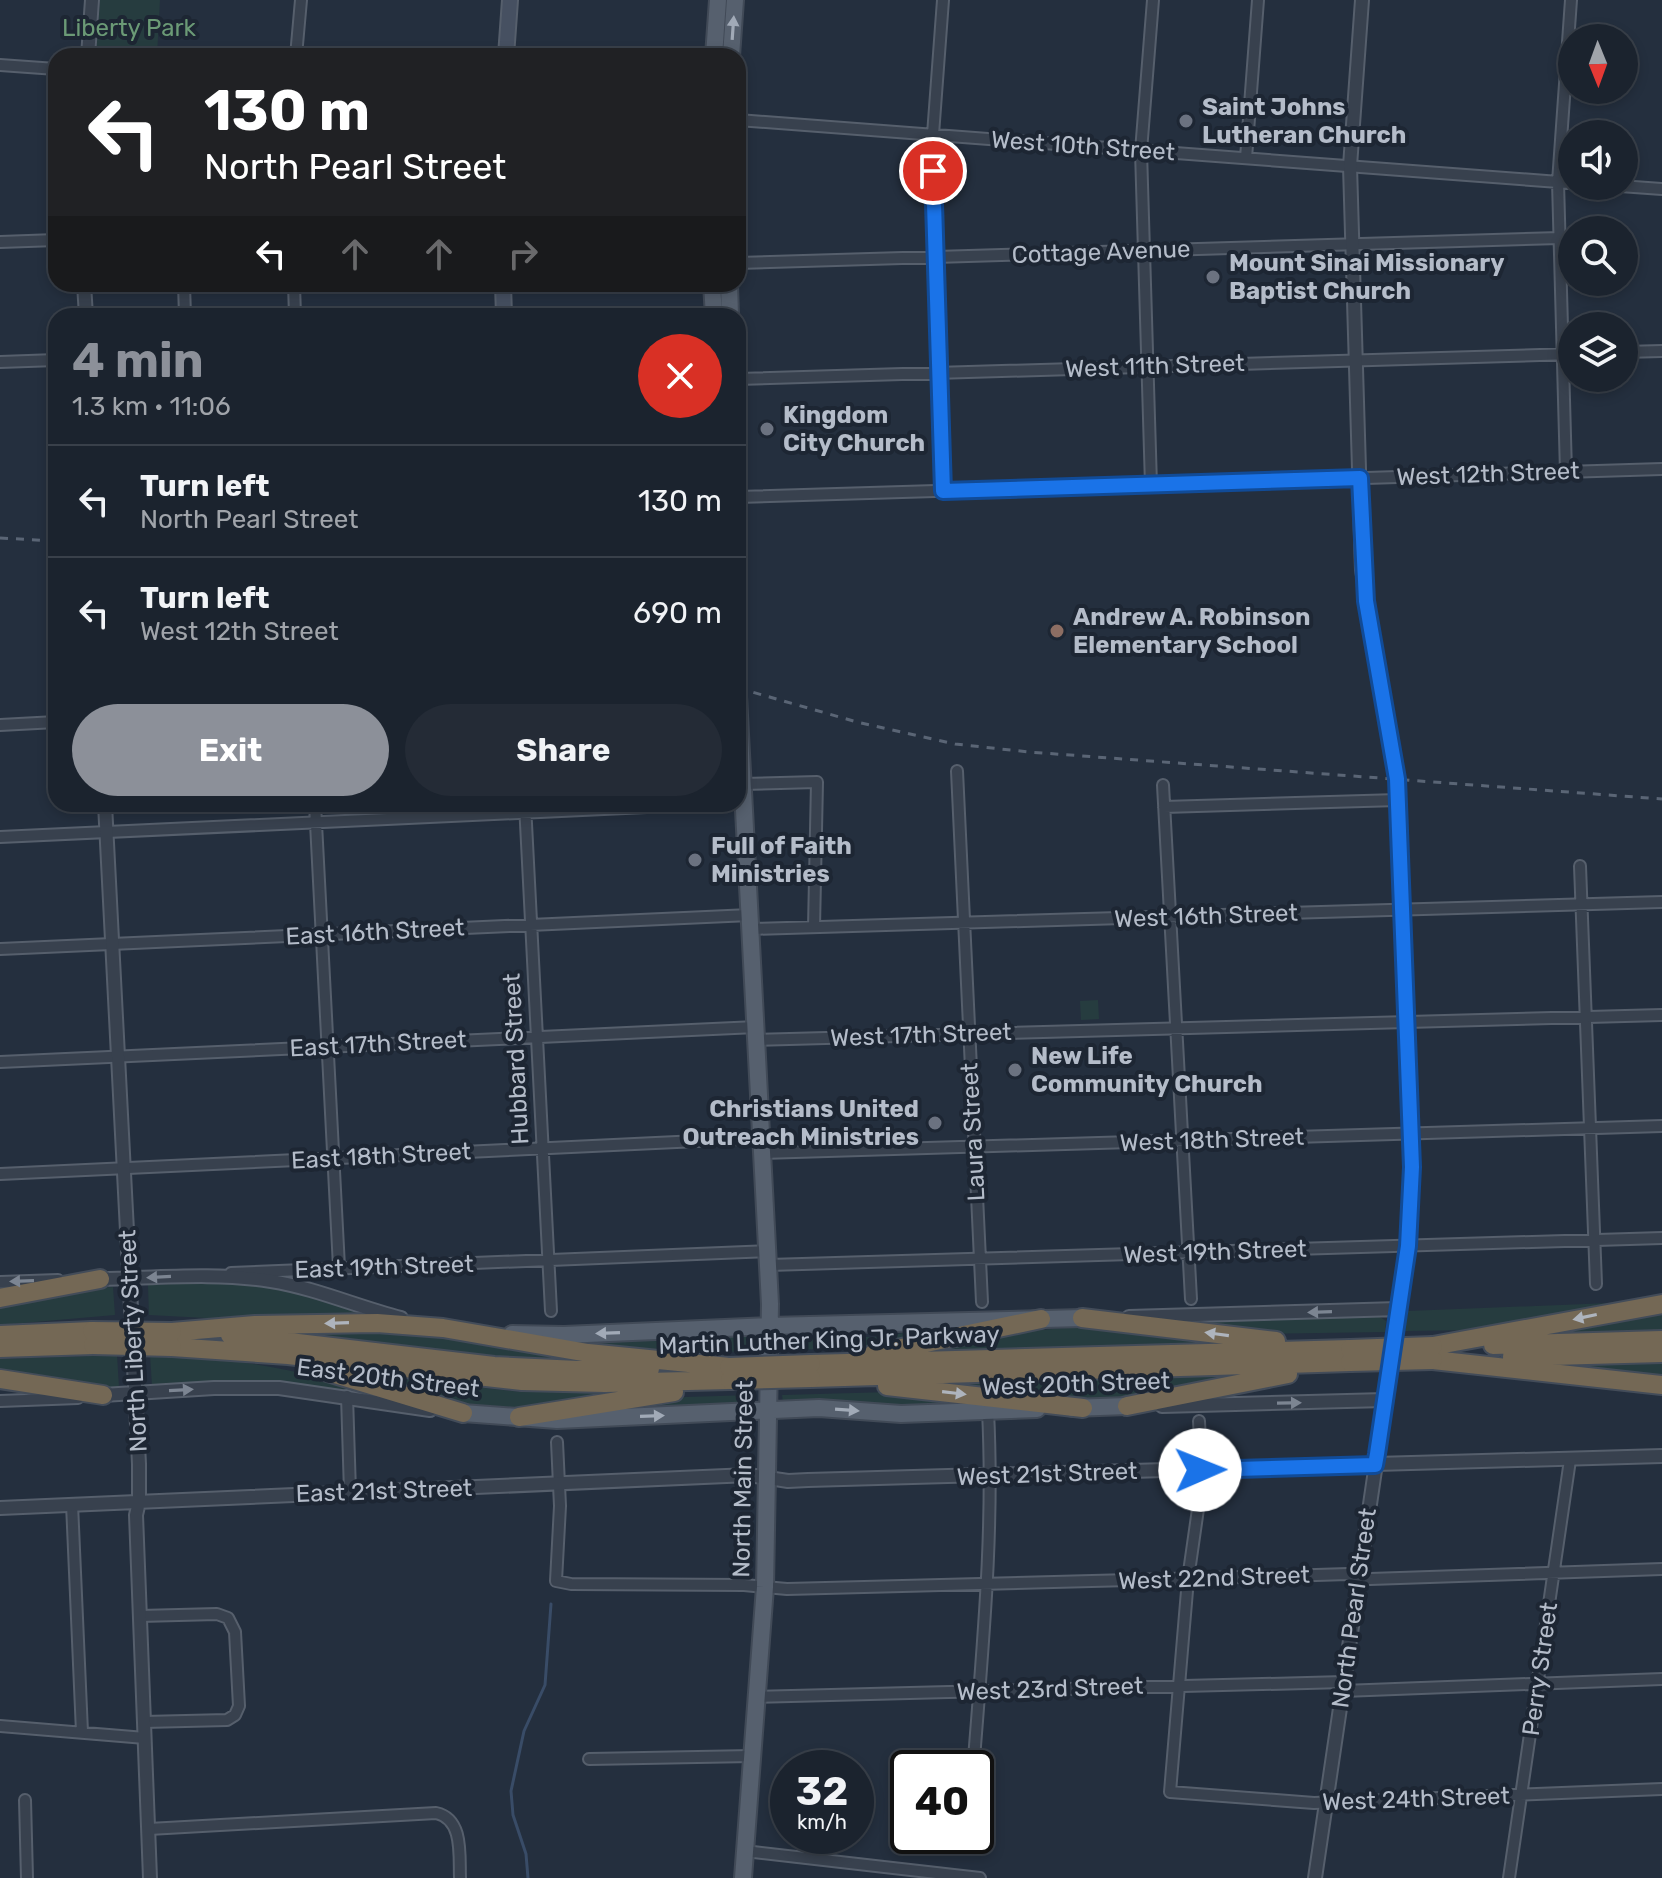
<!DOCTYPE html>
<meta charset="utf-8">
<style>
:root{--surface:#1b232e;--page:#242b36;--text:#f1f3f6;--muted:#a0a4aa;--line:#39404a;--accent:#8c9099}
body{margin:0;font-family:Rubik,sans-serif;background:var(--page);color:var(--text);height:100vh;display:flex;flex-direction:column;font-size:30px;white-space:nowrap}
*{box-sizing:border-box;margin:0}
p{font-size:26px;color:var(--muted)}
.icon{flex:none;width:44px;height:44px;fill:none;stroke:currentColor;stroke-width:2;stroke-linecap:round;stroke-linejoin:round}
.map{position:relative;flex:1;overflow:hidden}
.sheet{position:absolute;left:48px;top:308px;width:698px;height:504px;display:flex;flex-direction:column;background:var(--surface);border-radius:24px;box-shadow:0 4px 12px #0003,0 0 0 2px var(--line)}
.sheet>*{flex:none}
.hud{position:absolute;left:48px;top:48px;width:698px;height:244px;border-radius:24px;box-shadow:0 4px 12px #0003,0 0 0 2px var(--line);background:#202124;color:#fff;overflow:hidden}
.needle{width:52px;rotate:179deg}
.buttons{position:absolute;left:1558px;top:24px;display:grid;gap:16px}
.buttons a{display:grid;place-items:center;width:80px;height:80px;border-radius:50%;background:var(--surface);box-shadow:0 4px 12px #0003,0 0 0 2px var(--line);font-size:40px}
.speed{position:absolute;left:770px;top:1750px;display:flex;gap:16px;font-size:40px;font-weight:700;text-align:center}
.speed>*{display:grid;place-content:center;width:104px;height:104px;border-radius:50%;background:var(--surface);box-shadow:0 4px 12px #0003,0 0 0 2px var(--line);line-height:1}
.speed small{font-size:20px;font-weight:400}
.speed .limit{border:4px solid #111;border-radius:12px;background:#fff;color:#111}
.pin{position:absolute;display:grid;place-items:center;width:68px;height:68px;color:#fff;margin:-34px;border:4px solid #fff;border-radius:50%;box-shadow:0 2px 8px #0007}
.me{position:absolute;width:88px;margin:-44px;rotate:89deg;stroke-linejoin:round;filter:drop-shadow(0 0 6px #0008)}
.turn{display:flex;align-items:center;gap:28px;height:168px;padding:0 24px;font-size:36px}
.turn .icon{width:104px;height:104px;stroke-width:2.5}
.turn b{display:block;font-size:56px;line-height:68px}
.lanes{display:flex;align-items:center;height:76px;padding:0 24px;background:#0003;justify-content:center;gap:40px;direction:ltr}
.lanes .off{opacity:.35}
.round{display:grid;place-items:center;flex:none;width:84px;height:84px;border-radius:42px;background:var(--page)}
.overview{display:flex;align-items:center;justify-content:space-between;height:136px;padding:0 24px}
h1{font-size:48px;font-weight:700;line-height:60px;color:var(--accent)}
.action{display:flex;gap:16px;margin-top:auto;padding:16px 24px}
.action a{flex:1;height:92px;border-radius:48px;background:var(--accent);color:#fff;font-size:32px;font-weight:700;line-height:92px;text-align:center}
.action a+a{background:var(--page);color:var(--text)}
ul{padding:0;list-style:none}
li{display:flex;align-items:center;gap:24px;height:112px;padding:0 24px;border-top:2px solid var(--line)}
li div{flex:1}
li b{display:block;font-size:30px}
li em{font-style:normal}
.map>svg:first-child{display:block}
</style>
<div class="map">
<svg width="1662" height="1878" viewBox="0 0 1662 1878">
<rect width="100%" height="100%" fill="#242f3e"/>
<!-- green -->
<path fill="#263c3f" d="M 100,0 L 160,0 L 157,56 L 96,56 Z
M 1098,1000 L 1099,1019 L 1081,1020 L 1080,1001 Z
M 230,1282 C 281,1284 330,1302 378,1317 L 225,1319 L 149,1315 L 148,1285 Z
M 113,1287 L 115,1315 L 0,1325 L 0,1303 L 88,1288 Z
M 1634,1302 L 1480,1330 L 1405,1331 L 1408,1311 Z
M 1662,1309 L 1662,1331 L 1512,1336 Z
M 1376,1314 L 1386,1321 L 1385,1332 L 1254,1334 L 1151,1323 Z
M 1000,1324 L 863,1348 L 784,1350 L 784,1344 L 792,1337 L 888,1337 L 920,1328 Z
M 1099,1326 L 1238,1344 L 887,1355 C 958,1342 1027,1328 1099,1326 Z
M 385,1328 L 588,1359 C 488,1365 383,1344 284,1332 Z
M 751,1333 L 752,1351 C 679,1354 624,1352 553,1339 Z
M 117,1355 L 119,1387 L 94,1388 L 0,1375 L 0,1359 Z
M 150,1355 C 243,1356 314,1375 402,1399 L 250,1382 L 152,1385 Z
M 1662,1363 L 1662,1381 L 1543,1366 Z
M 1260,1373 L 1161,1395 L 1073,1402 L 908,1381 L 1045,1381 Z
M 353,1374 L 522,1392 L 620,1392 L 508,1410 L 462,1408 Z
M 890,1392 L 1003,1404 L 939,1409 L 783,1402 L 782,1395 Z
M 751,1395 L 750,1406 L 562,1413 L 686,1397 Z"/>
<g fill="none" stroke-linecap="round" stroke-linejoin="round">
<!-- stream -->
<path stroke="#394c67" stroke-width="3" d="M 528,1878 L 526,1854 L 513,1815 L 511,1791 L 524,1731 L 545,1685 L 551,1604"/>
<!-- minor casing -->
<g stroke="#565f6c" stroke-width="14">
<path id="minor" d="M 943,0 L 932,148 L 943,491
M 296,56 L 301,0
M 0,65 L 56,69
M 738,120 L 1572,183
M 1246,158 L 1258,0
M 1620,186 L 1662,189
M 0,242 L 56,240
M 738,263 L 1560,238
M 184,284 L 185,316
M 294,284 L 295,316
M 1624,352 L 1662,351
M 0,362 L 56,360
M 738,379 L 1572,354
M 1566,472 L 1558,182 L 1571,0
M 1151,485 L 1141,151 L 1153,0
M 738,497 L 1662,469
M 0,725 L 56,722
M 957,771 L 982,1302
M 742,784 L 817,782 L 814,927
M 1163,785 L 1191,1299
M 315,804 L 339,1267
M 525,804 L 551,1311
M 1164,807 L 1398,800
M 0,837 L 711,804
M 1580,866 L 1596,1284
M 750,929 L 1662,902
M 0,949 L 750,915
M 756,1040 L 1662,1015
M 0,1062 L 756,1027
M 762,1153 L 1662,1126
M 0,1174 L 761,1138
M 769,1265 L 1662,1238
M 231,1273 L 768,1251
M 0,1282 L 58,1280
M 347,1396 L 350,1492
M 0,1401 L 78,1398
M 1199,1421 L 1202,1481 L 1188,1579 L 1170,1792 L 1314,1803 L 1662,1789
M 557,1442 L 560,1506 L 556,1581 L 571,1584 L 744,1585 L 787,1589 L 1316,1575 L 1348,1574 L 1370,1579 L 1662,1569
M 72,1504 L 82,1732
M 140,1616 L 217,1614 L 228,1618 L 235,1632 L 239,1706 L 235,1715 L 227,1720 L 144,1722
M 1343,1691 L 1662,1679
M 756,1697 L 1344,1682
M 0,1726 L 145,1738
M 589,1759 L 752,1756
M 974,1759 C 983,1642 994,1529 988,1411
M 25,1800 L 27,1878
M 149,1829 L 436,1813 C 464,1819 459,1856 460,1878
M 745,1851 L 980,1878
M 1509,1878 L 1570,1460"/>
</g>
<!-- tertiary casing -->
<g stroke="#565f6c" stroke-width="16">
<path id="tertiary" d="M 88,56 L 92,0
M 84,284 L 86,316
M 105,804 L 139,1464 L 139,1502 L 136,1515 L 150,1878
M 100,1279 C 157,1278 214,1272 271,1281 C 315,1288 358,1307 401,1318
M 1129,1317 L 1398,1309
M 103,1395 L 214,1388 L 279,1388 L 430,1410
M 1162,1406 L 1385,1400
M 0,1508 L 749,1475 L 788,1481 L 808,1480 L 1662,1456
M 1315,1878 L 1408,1246 L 1412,1192 L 1397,779 L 1362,570 L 1350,166 L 1362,0"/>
</g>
<!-- secondary casing -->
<g stroke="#565f6c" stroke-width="18">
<path id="secondary" d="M 506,56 L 510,0
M 503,284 L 504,316"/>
</g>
<!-- primary casing -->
<g stroke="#414a57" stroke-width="20">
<path id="primary" d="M 714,56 L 718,0
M 731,56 L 735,0
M 712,284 L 714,316
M 729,284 L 730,316
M 738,696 L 770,1304 L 765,1587 L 743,1878
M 512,1334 L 564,1335 L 770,1326 L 1082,1318
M 1072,1408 L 1127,1406
M 463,1413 L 557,1420 L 819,1408 L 901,1414 L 1037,1409"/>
</g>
<!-- motorway casing -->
<g stroke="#434c59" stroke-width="22">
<path id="motorway" d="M 0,1298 L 100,1279
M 1082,1318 L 1276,1341
M 172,1332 L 255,1325 L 377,1323 L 443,1328 L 588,1353 L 729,1367
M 0,1335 L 92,1331
M 230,1335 L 494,1366 L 578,1370 L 650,1369
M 1493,1345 L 1662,1340
M 1433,1346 L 1662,1304
M 172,1347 L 288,1355 L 522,1381 L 605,1383 L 730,1380
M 0,1348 L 93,1345
M 873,1354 L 1041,1319
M 1512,1357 L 1662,1353
M 1433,1360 L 1662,1385
M 811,1364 L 1350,1349
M 308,1366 L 463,1413
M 811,1378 L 1350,1362
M 0,1379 L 103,1395
M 887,1386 L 1083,1408
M 1127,1406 L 1288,1374
M 519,1417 L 674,1392"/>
</g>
<!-- minor -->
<use href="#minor" stroke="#38414e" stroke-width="10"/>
<!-- tertiary -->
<use href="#tertiary" stroke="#38414e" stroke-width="12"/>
<!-- secondary -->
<use href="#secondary" stroke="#465061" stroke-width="14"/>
<!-- primary -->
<use href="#primary" stroke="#56606e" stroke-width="16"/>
<!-- motorway -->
<use href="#motorway" stroke="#746855" stroke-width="18"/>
<!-- rail -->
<path stroke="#5a6575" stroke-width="3" stroke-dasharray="8 8" stroke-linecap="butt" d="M 0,538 L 56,541
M 738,688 L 857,722 L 955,744 L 1029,752 L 1662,799"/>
<!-- motorway-bridge casing -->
<g stroke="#434c59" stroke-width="22" stroke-linecap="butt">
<path id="motorway-bridge" d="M 92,1331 L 172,1332
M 93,1345 L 172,1347
M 1350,1349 L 1433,1346
M 1350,1362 L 1433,1360
M 729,1367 L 811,1364
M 730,1380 L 811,1378"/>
</g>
<!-- motorway-bridge -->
<use href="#motorway-bridge" stroke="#746855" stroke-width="18"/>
</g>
<!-- one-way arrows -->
<defs><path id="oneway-solid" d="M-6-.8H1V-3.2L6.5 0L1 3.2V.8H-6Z" transform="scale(2)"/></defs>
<g fill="#a1aab7">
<use href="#oneway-solid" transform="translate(733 28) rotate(-86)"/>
<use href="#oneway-solid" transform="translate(608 1333) rotate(178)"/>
<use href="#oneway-solid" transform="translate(847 1410) rotate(4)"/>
<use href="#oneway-solid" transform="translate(652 1416) rotate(-2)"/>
</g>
<g fill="#7c8592">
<use href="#oneway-solid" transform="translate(159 1277) rotate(177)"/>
<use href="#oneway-solid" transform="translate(22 1281) rotate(178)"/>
<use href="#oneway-solid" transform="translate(1320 1312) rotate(178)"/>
<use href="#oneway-solid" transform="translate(181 1390) rotate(-3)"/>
<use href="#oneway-solid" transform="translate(1289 1403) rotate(-1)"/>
</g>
<g fill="#aeb4bd">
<use href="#oneway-solid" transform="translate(1585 1317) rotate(168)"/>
<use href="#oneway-solid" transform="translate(337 1323) rotate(178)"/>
<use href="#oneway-solid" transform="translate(1217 1334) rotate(-172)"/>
<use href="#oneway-solid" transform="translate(954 1393) rotate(7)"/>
</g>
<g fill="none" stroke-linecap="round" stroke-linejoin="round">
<!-- route casing -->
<g stroke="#114b97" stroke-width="20">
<path id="route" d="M 933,171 L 943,491 L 1360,478 L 1366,601 L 1397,779 L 1412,1167 L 1408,1246 L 1377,1454 L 1375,1465 L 1200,1470"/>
</g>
<!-- route -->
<use href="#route" stroke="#1a73e8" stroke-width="14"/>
</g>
<!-- markers -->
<g fill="#6b7280" stroke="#1d2633" stroke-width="3">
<circle cx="1186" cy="121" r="8"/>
<circle cx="1213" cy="277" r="8"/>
<circle cx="767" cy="429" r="8"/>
<circle cx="695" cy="860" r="8"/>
<circle cx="1015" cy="1070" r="8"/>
<circle cx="935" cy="1123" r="8"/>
</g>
<circle fill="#8d6e63" stroke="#1d2633" stroke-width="3" cx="1057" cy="631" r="8"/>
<g text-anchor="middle" stroke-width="8" stroke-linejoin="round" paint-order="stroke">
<!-- park labels -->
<g font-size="24" fill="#6b9a76" stroke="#1d2633">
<text x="129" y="36">Liberty Park</text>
</g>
<!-- poi labels -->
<g font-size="24" font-weight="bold" fill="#b4bcc9" stroke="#1d2633" text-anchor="start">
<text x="1202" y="115">Saint Johns<tspan x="1202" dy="28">Lutheran Church</tspan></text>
<text x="1229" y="271">Mount Sinai Missionary<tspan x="1229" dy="28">Baptist Church</tspan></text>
<text x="783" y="423">Kingdom<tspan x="783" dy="28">City Church</tspan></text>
<text x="1073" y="625">Andrew A. Robinson<tspan x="1073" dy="28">Elementary School</tspan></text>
<text x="711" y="854">Full of Faith<tspan x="711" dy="28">Ministries</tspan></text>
<text x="1031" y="1064">New Life<tspan x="1031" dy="28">Community Church</tspan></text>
<text x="919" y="1117" text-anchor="end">Christians United<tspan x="919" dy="28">Outreach Ministries</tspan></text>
</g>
<!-- street labels -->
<g font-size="24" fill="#b4bcc9" stroke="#1d2633">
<text transform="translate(1083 146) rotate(4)" y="8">West 10th Street</text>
<text transform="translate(1101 252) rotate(-2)" y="8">Cottage Avenue</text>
<text transform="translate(1155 366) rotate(-2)" y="8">West 11th Street</text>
<text transform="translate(1488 474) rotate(-2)" y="8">West 12th Street</text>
<text transform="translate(1206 916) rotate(-2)" y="8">West 16th Street</text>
<text transform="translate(375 932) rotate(-3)" y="8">East 16th Street</text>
<text transform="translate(921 1035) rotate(-2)" y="8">West 17th Street</text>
<text transform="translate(378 1044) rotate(-3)" y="8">East 17th Street</text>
<text transform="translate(516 1059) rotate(-93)" y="8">Hubbard Street</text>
<text transform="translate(973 1132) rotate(-93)" y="8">Laura Street</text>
<text transform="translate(1212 1140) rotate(-2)" y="8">West 18th Street</text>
<text transform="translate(381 1156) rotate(-3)" y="8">East 18th Street</text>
<text transform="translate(1215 1252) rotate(-2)" y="8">West 19th Street</text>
<text transform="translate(384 1267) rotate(-2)" y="8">East 19th Street</text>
<text transform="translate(829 1340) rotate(-2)" y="8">Martin Luther King Jr. Parkway</text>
<text transform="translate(133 1341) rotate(-93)" y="8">North Liberty Street</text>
<text transform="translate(388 1378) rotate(7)" y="8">East 20th Street</text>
<text transform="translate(1076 1384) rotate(-2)" y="8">West 20th Street</text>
<text transform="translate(1047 1474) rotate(-2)" y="8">West 21st Street</text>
<text transform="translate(743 1479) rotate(-89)" y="8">North Main Street</text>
<text transform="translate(384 1491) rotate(-2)" y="8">East 21st Street</text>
<text transform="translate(1214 1578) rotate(-2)" y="8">West 22nd Street</text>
<text transform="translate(1354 1608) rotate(-82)" y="8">North Pearl Street</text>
<text transform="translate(1540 1669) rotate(-82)" y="8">Perry Street</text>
<text transform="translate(1050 1689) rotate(-2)" y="8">West 23rd Street</text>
<text transform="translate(1416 1799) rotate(-2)" y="8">West 24th Street</text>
</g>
</g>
</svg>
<div class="buttons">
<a><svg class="needle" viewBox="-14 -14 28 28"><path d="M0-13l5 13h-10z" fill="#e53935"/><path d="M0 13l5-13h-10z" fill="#a0a4aa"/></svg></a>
<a><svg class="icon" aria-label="sound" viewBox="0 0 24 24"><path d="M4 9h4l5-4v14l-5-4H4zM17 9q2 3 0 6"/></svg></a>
<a><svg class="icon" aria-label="search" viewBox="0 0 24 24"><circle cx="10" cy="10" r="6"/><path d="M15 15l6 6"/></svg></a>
<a><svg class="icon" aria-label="layers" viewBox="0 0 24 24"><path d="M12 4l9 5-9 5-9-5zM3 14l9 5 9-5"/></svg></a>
</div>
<div class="speed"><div>32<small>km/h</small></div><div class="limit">40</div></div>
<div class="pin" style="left:933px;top:171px;background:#d93025"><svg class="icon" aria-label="arrive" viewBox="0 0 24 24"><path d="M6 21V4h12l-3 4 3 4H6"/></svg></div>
<svg class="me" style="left:1200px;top:1470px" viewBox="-20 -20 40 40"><circle r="19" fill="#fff"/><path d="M0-13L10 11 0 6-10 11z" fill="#1a73e8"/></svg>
<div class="hud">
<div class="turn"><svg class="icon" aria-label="left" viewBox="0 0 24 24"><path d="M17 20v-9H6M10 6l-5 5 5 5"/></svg><div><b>130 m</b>North Pearl Street</div></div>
<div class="lanes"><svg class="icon" aria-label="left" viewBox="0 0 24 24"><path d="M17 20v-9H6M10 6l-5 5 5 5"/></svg><svg class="icon off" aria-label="ahead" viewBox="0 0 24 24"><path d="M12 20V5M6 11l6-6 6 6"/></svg><svg class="icon off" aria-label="ahead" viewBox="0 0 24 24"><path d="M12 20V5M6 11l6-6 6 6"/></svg><svg class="icon off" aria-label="right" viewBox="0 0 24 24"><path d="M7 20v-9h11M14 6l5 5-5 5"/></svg></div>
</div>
<section class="sheet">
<div class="overview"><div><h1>4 min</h1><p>1.3 km · 11:06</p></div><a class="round" style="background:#d93025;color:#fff"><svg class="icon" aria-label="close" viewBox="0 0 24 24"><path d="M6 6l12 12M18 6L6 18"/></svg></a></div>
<ul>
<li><svg class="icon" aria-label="left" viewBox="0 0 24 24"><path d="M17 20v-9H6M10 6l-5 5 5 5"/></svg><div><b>Turn left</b><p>North Pearl Street</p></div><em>130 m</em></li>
<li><svg class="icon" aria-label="left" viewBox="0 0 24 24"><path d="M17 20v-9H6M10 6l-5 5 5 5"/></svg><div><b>Turn left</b><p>West 12th Street</p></div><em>690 m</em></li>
</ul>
<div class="action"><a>Exit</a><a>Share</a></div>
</section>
</div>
